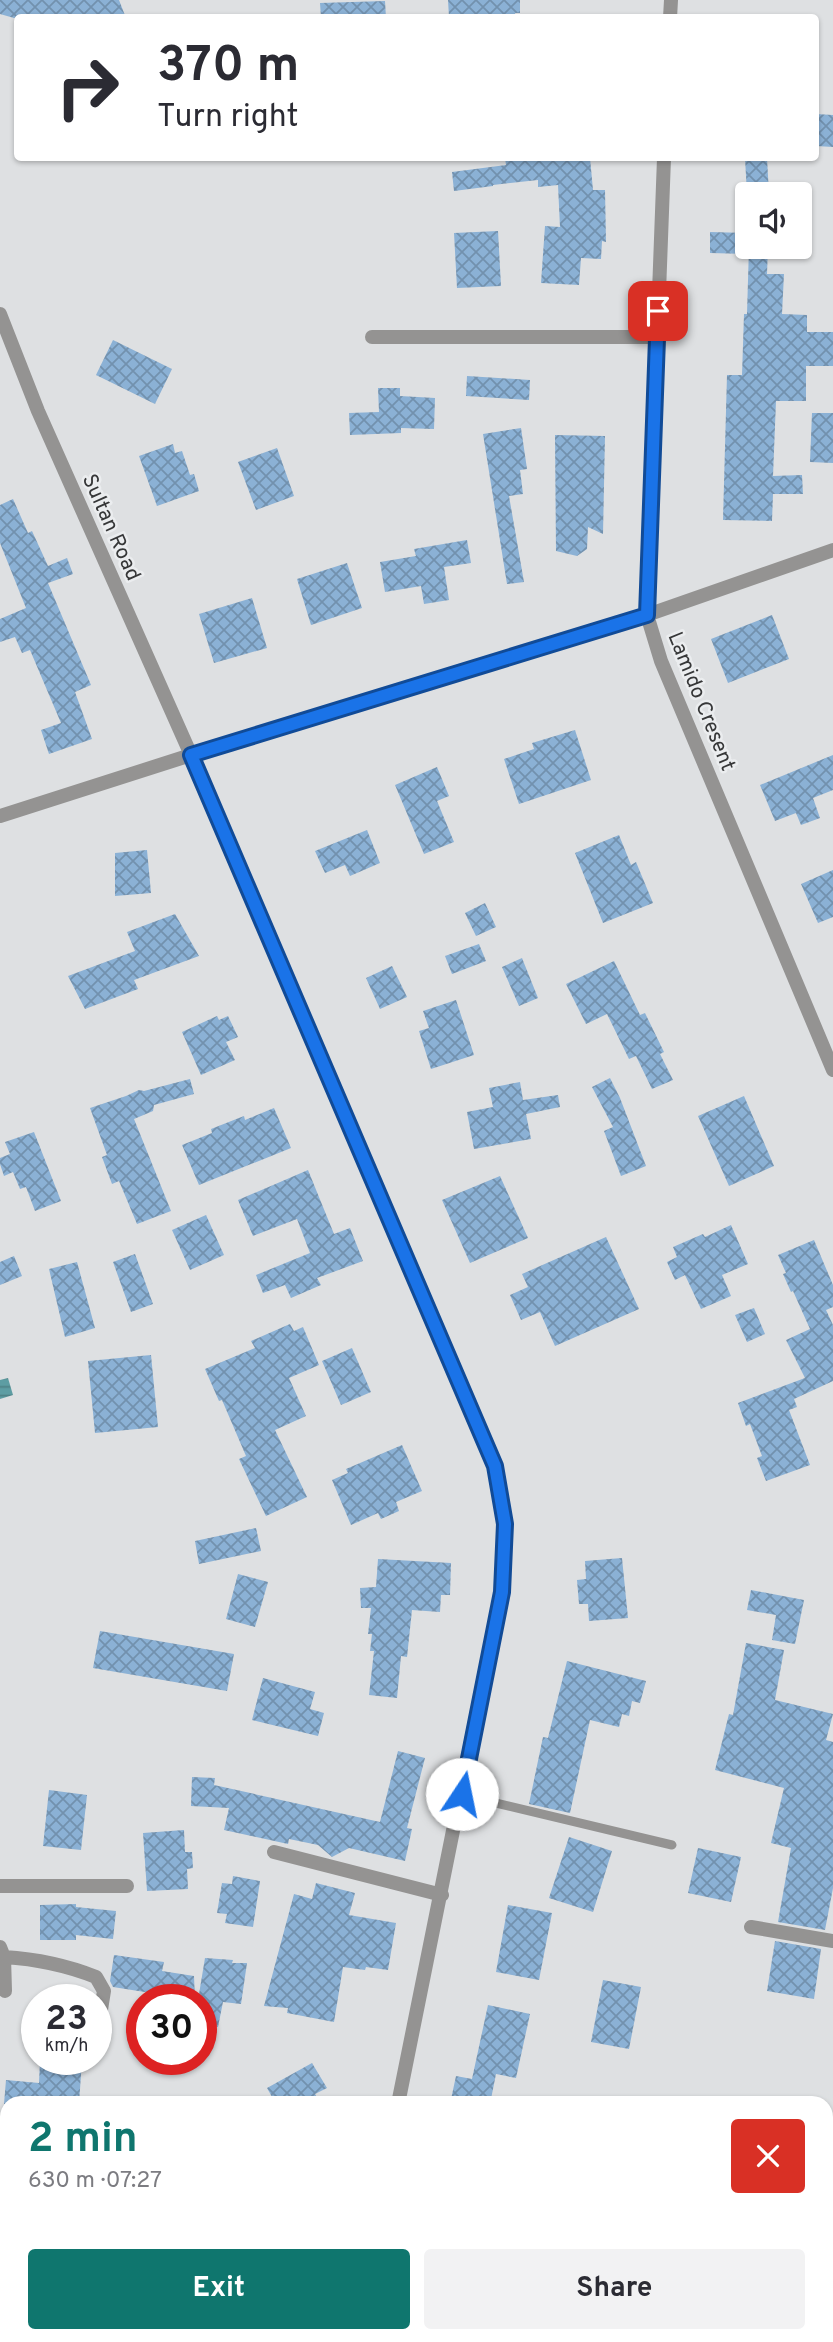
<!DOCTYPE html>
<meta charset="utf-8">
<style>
:root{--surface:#fff;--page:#f2f2f3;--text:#2b2b33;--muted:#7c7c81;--accent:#0f766e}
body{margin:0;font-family:Overpass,sans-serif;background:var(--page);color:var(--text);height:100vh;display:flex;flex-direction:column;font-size:26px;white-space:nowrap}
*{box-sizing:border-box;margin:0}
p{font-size:23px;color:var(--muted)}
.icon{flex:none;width:38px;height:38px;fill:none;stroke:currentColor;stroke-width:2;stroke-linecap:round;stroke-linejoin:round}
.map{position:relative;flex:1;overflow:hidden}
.side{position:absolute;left:0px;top:2096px;width:833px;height:247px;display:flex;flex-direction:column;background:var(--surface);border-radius:21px 21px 0 0;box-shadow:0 2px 5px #0004}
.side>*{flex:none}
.guide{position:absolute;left:14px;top:14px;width:805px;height:147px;border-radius:7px;box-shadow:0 2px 5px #0004;background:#fff;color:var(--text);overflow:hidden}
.tools{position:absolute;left:735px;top:182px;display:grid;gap:14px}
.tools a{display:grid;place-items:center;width:77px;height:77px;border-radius:7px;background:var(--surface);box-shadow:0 2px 5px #0004;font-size:35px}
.speed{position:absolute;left:21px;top:1984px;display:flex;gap:14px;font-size:35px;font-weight:700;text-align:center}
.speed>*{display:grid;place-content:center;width:91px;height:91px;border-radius:50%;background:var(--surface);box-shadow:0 2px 5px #0004;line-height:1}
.speed small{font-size:18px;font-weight:400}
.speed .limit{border:10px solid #d22;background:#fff;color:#111}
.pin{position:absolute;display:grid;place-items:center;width:60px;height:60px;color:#fff;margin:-30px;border-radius:14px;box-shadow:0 4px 10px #0006}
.me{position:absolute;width:77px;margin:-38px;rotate:11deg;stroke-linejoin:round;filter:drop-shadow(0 0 5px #0008)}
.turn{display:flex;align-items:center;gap:24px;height:147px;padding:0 28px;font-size:32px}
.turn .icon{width:91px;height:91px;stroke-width:2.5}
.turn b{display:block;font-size:49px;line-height:60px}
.round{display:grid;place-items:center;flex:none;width:74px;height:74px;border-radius:7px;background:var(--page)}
.headline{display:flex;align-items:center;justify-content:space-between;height:119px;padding:0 28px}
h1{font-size:42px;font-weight:700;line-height:52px;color:var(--accent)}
.action{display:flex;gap:14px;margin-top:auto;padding:14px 28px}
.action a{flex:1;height:80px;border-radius:7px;background:var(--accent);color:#fff;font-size:28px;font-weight:700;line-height:80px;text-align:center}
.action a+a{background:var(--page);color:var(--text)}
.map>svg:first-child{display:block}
</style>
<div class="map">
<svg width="833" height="2342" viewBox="0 0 833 2342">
<defs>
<pattern id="water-rules" width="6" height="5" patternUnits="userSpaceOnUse" patternTransform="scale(1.75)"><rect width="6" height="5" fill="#5d9da3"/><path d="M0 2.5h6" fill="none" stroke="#4e8186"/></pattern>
<pattern id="building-cross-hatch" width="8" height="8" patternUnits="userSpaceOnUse" patternTransform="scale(1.75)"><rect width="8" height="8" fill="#8bb1d5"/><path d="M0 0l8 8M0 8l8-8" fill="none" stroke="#7291ae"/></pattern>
</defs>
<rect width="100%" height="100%" fill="#dee0e2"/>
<!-- water -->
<path fill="url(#water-rules)" d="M 8,1378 L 13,1395 L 0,1399 L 0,1380 Z"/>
<!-- building -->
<path fill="url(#building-cross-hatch)" d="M 0,0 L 119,0 L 126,18 L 14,18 L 0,14 Z
M 448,0 L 520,0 L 520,13 L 515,13 L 516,18 L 487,18 L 487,15 L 449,17 Z
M 385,1 L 386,18 L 321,18 L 320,3 Z
M 816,114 L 833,115 L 833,147 L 816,146 Z
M 505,158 L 590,158 L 593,190 L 605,190 L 606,242 L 602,241 L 601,259 L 581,258 L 579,285 L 541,283 L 545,226 L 560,227 L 558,185 L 538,187 L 538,180 L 493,185 L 493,186 L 454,191 L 452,172 L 506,165 Z
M 745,158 L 767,158 L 769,194 L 747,194 Z
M 498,231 L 501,286 L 457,288 L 454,233 Z
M 710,232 L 747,233 L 747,254 L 710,253 Z
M 749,247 L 768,247 L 767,274 L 784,274 L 782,314 L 807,315 L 807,332 L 833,332 L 833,366 L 806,366 L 806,401 L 776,401 L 773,476 L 802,475 L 803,494 L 773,494 L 772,521 L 723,520 L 727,375 L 742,375 L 744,314 L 747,314 Z
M 113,340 L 172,369 L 155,404 L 96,375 Z
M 467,376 L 530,380 L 529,400 L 466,396 Z
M 378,388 L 400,388 L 400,396 L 435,398 L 434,429 L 401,428 L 401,433 L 350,435 L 349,413 L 379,412 Z
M 812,413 L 833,413 L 833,463 L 810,462 Z
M 521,428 L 527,469 L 520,470 L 523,494 L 509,496 L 524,582 L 507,584 L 483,434 Z
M 555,435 L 605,436 L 603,534 L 588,527 L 587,549 L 577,556 L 556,551 Z
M 173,444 L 175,453 L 182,451 L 190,475 L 194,474 L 199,491 L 157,506 L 139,456 Z
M 277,448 L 294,496 L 256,510 L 238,462 Z
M 13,499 L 28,533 L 32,531 L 48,566 L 67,558 L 73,574 L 48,583 L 91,685 L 75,692 L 92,739 L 49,754 L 41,730 L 61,723 L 30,650 L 22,653 L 15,637 L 0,642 L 0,619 L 26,608 L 0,543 L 0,505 Z
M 467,540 L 471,563 L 444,567 L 449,600 L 424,604 L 421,586 L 385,592 L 380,562 L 416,556 L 414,549 Z
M 347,563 L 362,608 L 311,625 L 297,579 Z
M 252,598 L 267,648 L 214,663 L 199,614 Z
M 772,615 L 789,659 L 728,683 L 711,639 Z
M 575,730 L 591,780 L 519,804 L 504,759 L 534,749 L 532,743 Z
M 833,755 L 833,790 L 813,798 L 820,818 L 801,825 L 796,813 L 775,821 L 760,785 Z
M 437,767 L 449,796 L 437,801 L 454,842 L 424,854 L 395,785 Z
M 367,830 L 380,863 L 350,876 L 345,865 L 325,873 L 315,851 Z
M 619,835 L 631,865 L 636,862 L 653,903 L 603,923 L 575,853 Z
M 147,850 L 151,893 L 115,896 L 115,853 Z
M 833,870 L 833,917 L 818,923 L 801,884 Z
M 485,903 L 496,927 L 476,936 L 465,913 Z
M 175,914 L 199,956 L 134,980 L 138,989 L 85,1009 L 68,976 L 135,951 L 127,932 Z
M 479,944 L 486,961 L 452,974 L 445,956 Z
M 522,958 L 538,998 L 519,1006 L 502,967 Z
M 614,961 L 640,1015 L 645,1013 L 664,1052 L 660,1054 L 673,1080 L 652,1089 L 636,1056 L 629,1059 L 607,1014 L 586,1024 L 566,984 Z
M 392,966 L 407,997 L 380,1009 L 366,978 Z
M 456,1000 L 474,1055 L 431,1069 L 419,1031 L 429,1028 L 423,1011 Z
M 217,1016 L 219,1020 L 228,1016 L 238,1037 L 226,1042 L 235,1060 L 201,1075 L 182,1032 Z
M 610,1078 L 620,1098 L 646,1166 L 621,1176 L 604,1131 L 613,1127 L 592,1087 Z
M 190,1079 L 194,1094 L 154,1105 L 153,1111 L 134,1119 L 171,1211 L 137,1224 L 119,1181 L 112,1184 L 102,1157 L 107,1155 L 90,1108 L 126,1096 L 139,1090 L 144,1091 Z
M 520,1082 L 523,1100 L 558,1095 L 560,1107 L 526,1114 L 531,1139 L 474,1149 L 467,1112 L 493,1107 L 489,1088 Z
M 744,1096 L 774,1166 L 729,1186 L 698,1116 Z
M 274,1108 L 291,1148 L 199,1185 L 182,1145 L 212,1133 L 211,1129 L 244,1116 L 245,1120 Z
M 34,1132 L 61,1201 L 35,1211 L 26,1187 L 20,1189 L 13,1172 L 4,1176 L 0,1164 L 0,1158 L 10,1154 L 5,1142 Z
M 308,1170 L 334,1234 L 350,1228 L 363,1261 L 317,1278 L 321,1285 L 291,1298 L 285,1285 L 263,1293 L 256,1275 L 310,1253 L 297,1219 L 253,1236 L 238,1200 Z
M 500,1176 L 528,1238 L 470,1263 L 442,1200 Z
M 206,1215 L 224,1255 L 190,1270 L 172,1230 Z
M 731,1225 L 748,1264 L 722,1275 L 731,1296 L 701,1309 L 685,1275 L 675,1280 L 667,1262 L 677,1257 L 673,1247 L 703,1234 L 705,1237 Z
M 606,1237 L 639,1309 L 555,1346 L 540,1312 L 521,1320 L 510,1295 L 528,1287 L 522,1274 Z
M 814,1240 L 833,1285 L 833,1307 L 826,1310 L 833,1325 L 833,1381 L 794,1399 L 797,1407 L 789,1410 L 810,1465 L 766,1481 L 757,1458 L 762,1456 L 750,1424 L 746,1426 L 738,1403 L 805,1378 L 786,1340 L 810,1329 L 793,1291 L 791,1292 L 783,1274 L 786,1273 L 778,1255 Z
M 135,1254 L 153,1304 L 131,1312 L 113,1262 Z
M 14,1256 L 22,1276 L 0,1285 L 0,1262 Z
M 77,1262 L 95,1328 L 65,1337 L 49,1269 Z
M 754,1308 L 765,1334 L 747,1342 L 735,1315 Z
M 290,1324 L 294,1331 L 303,1327 L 319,1365 L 289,1378 L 306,1416 L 275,1430 L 307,1497 L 266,1516 L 239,1459 L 246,1456 L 222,1400 L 219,1401 L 205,1369 L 255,1348 L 251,1341 Z
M 352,1348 L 371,1392 L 341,1405 L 322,1361 Z
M 151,1355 L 158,1427 L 95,1433 L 88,1361 Z
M 402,1445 L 422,1491 L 396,1502 L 399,1511 L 381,1519 L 378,1513 L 351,1525 L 332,1480 L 348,1473 L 346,1469 Z
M 256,1528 L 261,1551 L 199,1564 L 195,1541 Z
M 622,1558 L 628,1618 L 589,1621 L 588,1604 L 579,1604 L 577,1580 L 586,1579 L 585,1561 Z
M 378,1559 L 451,1563 L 450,1595 L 441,1595 L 440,1612 L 412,1610 L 407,1657 L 401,1656 L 397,1698 L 369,1695 L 374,1651 L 370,1651 L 372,1634 L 368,1634 L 371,1608 L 361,1608 L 360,1588 L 376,1587 Z
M 238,1574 L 268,1582 L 255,1627 L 226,1619 Z
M 751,1590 L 804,1600 L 795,1644 L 772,1640 L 776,1615 L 747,1610 Z
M 100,1631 L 234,1654 L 227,1691 L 93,1668 Z
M 746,1643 L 784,1650 L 775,1700 L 833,1714 L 826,1740 L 833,1742 L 833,1888 L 825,1930 L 778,1922 L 791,1848 L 771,1843 L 784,1788 L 715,1770 L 729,1714 L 733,1715 Z
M 567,1661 L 646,1681 L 640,1703 L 632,1701 L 629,1716 L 622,1714 L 619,1727 L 590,1720 L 570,1813 L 529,1804 L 543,1737 L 548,1738 Z
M 263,1678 L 315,1692 L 310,1709 L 324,1713 L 318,1736 L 252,1720 Z
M 398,1751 L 425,1758 L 407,1828 L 412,1829 L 405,1861 L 349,1848 L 332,1857 L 318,1845 L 289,1839 L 288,1844 L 224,1830 L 229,1808 L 191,1806 L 192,1777 L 215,1778 L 214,1785 L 380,1822 Z
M 49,1790 L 87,1795 L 81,1850 L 43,1846 Z
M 184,1830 L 185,1852 L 192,1852 L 193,1868 L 187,1869 L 188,1889 L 147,1891 L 143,1833 Z
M 569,1837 L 612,1851 L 593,1912 L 549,1898 Z
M 698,1848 L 741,1857 L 731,1902 L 688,1893 Z
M 233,1876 L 260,1881 L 253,1927 L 225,1923 L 227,1914 L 217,1913 L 222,1883 L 232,1884 Z
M 316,1883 L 355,1893 L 349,1915 L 396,1923 L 388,1970 L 366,1967 L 365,1970 L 343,1967 L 334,2022 L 287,2013 L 288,2008 L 264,2006 L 294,1894 L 312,1899 Z
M 76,1904 L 76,1907 L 116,1911 L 113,1939 L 76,1935 L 76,1940 L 40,1940 L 40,1905 Z
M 508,1905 L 552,1913 L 539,1980 L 496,1972 Z
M 775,1941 L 821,1949 L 814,1999 L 767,1991 Z
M 114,1955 L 164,1962 L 162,1971 L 194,1976 L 195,2000 L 113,1987 L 110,1981 Z
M 205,1958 L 233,1960 L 232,1963 L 247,1963 L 241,2004 L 223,2002 L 218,2027 L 201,2025 L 201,2000 L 198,2000 Z
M 603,1980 L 641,1987 L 629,2049 L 591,2042 Z
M 488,2005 L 530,2014 L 516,2078 L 496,2074 L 490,2104 L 450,2104 L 456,2076 L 472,2079 Z
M 40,2060 L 82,2060 L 79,2104 L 4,2104 L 6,2080 L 39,2083 Z
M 312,2063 L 327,2088 L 315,2094 L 321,2104 L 276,2104 L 267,2088 Z"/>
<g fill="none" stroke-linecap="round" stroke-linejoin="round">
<!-- service -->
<path stroke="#949392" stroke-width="9" d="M 462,1795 L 672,1845
M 826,2212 L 833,2213
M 0,2341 L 19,2342"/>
<!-- minor -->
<path stroke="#949392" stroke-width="14" d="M 0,314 L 38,411 L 191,755 L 494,1466 L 505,1524 L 501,1592 L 398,2104
M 372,337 L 657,337
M 0,816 L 191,755 L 647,615 L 833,550
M 274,1852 L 442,1895
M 0,1886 L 127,1886
M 751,1927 L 833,1941
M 0,1947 L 4,1957 L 5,1991
M 4,1957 C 36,1959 66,1965 96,1977 L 104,1991 L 100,2016
M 348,2342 L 350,2336"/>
<!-- tertiary -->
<path stroke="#949392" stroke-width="14" d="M 670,18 L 671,0
M 664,158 L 647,615 L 661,661 L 833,1070"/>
</g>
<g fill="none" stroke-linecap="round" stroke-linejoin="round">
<!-- route casing -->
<g stroke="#114b97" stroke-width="18">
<path id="route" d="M 462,1794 L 502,1592 L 505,1524 L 495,1466 L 191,755 L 647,615 L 658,311"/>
</g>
<!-- route -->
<use href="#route" stroke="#1a73e8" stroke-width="12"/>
</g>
<g text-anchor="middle" stroke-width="5" stroke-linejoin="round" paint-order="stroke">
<!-- street labels -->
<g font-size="21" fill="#363738" stroke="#ebedef">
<text transform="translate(112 527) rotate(66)" y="7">Sultan Road</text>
<text transform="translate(702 701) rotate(68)" y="7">Lamido Cresent</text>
</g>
</g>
</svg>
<div class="tools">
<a><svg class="icon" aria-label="sound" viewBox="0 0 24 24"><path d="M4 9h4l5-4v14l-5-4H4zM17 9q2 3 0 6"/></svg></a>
</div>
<div class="speed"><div>23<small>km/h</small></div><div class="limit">30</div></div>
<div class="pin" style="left:658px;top:311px;background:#d93025"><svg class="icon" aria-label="arrive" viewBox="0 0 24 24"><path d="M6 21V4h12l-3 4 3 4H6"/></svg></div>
<svg class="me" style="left:462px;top:1794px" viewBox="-20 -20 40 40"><circle r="19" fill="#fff"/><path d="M0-13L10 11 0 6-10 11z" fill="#1a73e8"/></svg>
<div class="guide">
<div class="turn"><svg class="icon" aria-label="right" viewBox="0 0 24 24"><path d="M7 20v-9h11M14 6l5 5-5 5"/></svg><div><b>370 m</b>Turn right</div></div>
</div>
<section class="side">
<div class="headline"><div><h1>2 min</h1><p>630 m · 07:27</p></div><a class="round" style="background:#d93025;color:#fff"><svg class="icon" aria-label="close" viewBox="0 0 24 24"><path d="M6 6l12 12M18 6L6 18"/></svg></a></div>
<div class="action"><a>Exit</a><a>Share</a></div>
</section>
</div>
